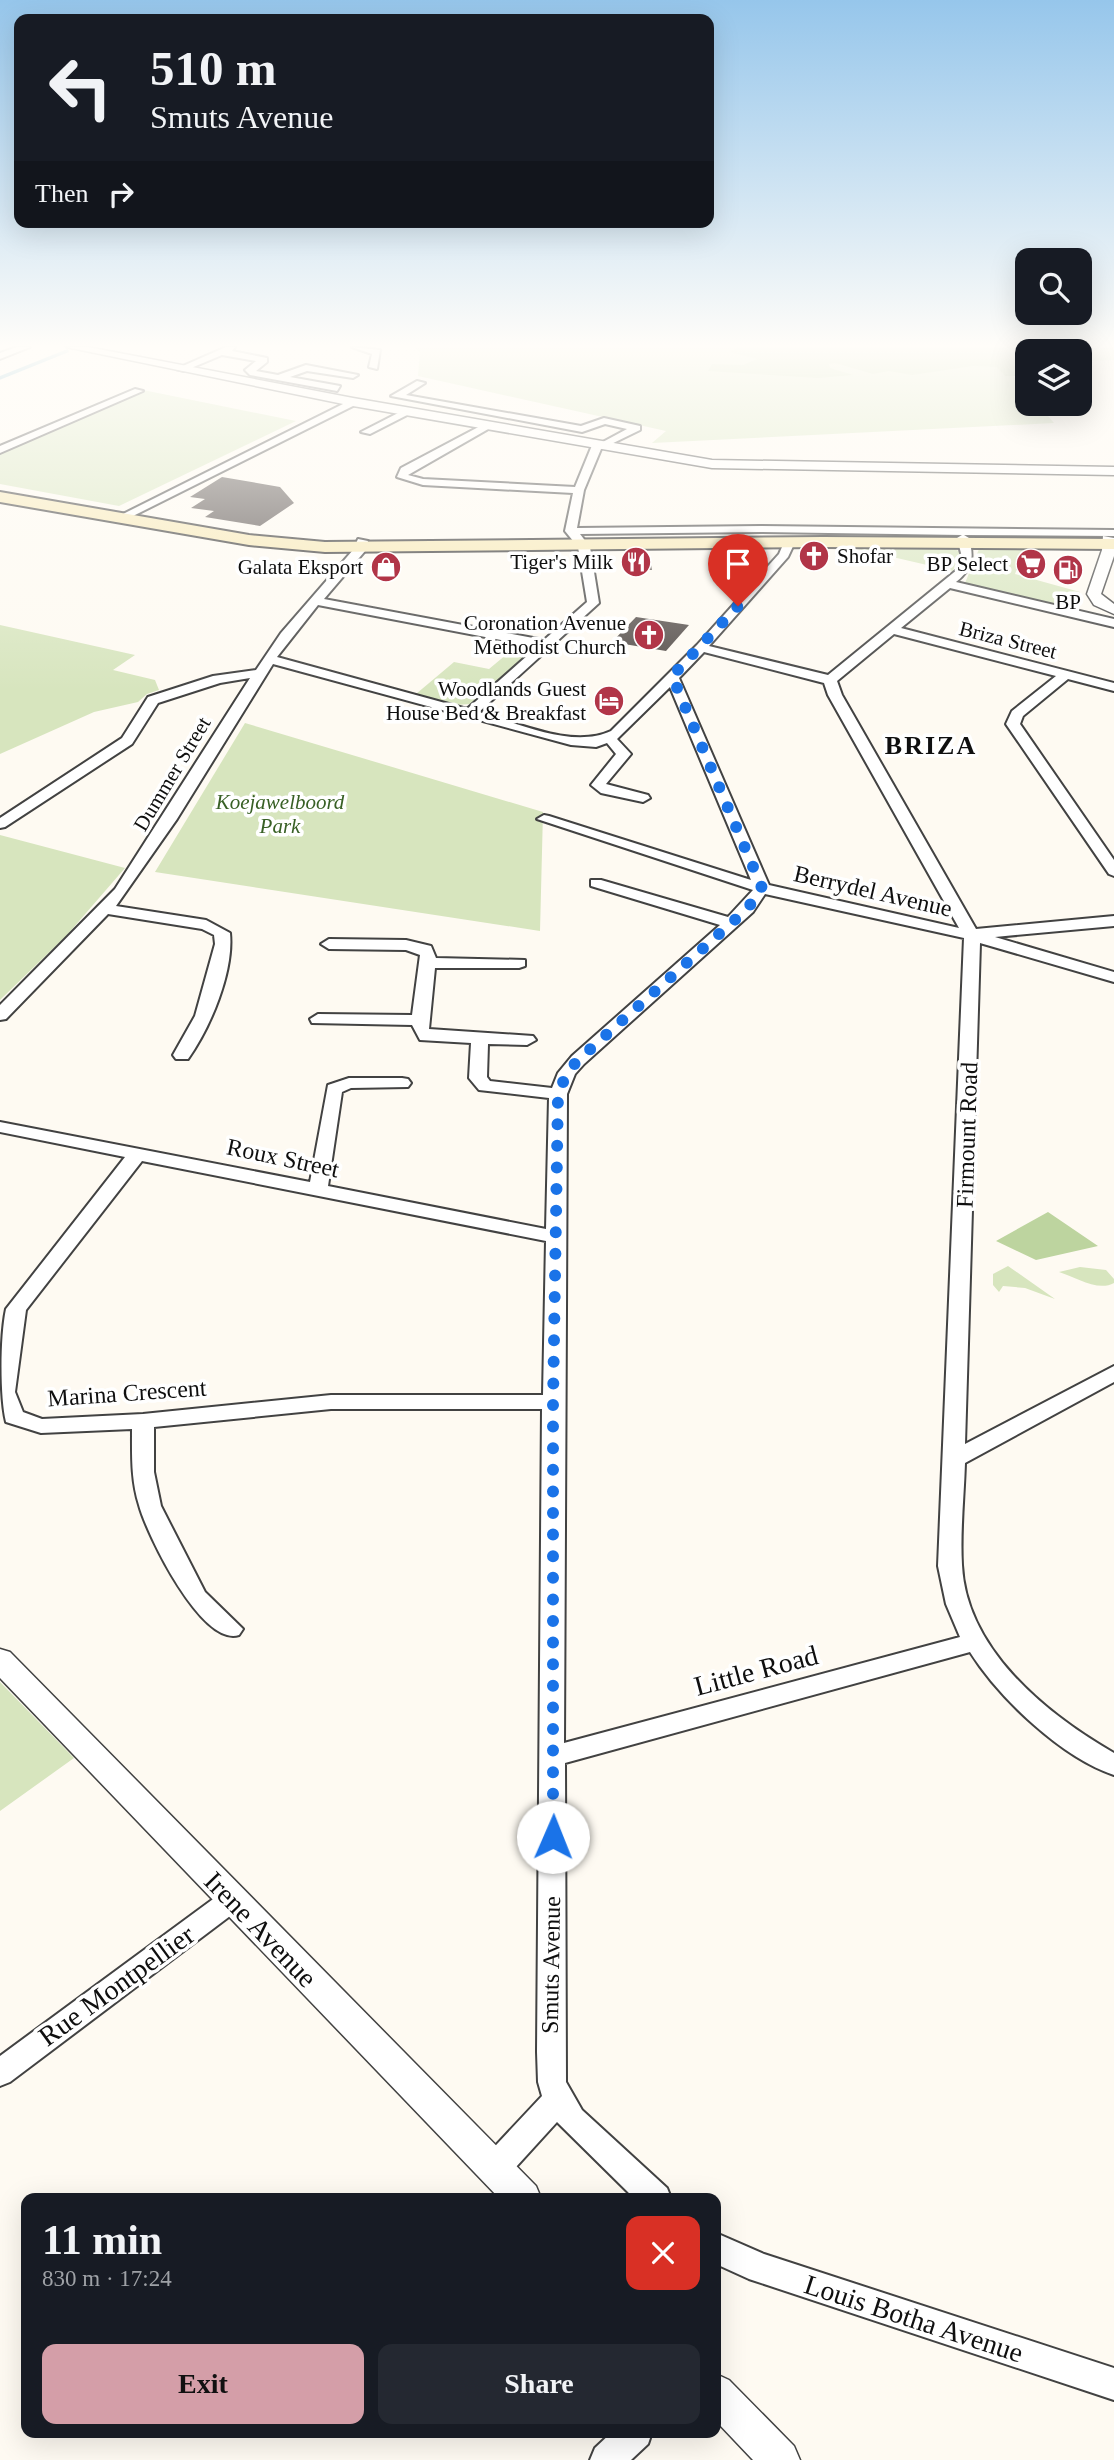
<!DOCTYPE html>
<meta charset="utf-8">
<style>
:root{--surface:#171b24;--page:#242831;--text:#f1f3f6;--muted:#9ea1a6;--accent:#d49ea8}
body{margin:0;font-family:"Times New Roman",serif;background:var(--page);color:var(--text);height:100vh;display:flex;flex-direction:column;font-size:26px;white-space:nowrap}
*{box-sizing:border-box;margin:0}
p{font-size:23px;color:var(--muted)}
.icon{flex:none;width:38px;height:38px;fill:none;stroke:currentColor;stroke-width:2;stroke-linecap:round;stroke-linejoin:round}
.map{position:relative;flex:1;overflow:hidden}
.details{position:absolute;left:21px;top:2193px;width:700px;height:245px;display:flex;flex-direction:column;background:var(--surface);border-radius:14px;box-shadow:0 7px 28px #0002}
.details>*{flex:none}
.banner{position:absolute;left:14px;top:14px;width:700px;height:214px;border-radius:14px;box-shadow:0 7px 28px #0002;background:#171b24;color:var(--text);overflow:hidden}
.tools{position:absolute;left:1015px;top:248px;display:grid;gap:14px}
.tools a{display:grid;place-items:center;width:77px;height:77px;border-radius:14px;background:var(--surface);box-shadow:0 7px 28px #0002;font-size:35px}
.pin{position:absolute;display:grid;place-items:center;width:60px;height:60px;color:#fff;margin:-72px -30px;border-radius:50% 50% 50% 0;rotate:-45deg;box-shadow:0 0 7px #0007}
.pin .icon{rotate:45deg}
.me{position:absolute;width:77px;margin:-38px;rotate:1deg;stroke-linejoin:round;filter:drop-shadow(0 0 5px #0008)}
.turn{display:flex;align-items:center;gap:24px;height:147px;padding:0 21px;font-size:32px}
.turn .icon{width:91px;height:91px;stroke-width:2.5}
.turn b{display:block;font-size:49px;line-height:60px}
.then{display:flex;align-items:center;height:66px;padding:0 21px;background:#0003;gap:14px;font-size:26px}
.round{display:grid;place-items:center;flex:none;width:74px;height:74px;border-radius:14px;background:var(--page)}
.head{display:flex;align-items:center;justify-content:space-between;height:119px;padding:0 21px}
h1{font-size:42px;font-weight:700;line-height:52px}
.action{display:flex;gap:14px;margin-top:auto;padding:14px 21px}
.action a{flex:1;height:80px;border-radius:14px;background:var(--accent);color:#111;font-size:28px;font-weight:700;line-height:80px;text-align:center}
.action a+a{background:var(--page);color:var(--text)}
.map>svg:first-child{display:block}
</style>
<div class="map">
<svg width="1114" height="2460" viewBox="0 0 1114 2460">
<rect width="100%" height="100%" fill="#fefaf2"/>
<!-- green -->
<path fill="#d7e5be" d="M 413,347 L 1114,347 L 1114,360 L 1080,361 L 1080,352 L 1027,352 L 1003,364 L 1027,392 L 1027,404 L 1038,404 L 1054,423 L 652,443 L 666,431 L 418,376 L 420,352 Z
M 143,390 L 296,421 L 119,506 L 0,484 L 0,452 Z
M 845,546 L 950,546 L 960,552 L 953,571 Z
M 1025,547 L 1015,574 L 1080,592 L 1072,610 L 965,583 L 979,549 Z
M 0,625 L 135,655 L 113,670 L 155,680 L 159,690 L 147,694 L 138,702 L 94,712 L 0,754 Z
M 520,643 L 531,646 L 534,651 L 470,704 L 456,705 L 416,694 L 454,662 L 489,669 Z
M 245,723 L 543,812 L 540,931 L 155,872 Z
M 0,835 L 125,868 L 67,935 L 0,1000 Z
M 1008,1266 L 1055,1299 L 1025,1288 L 1003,1286 L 999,1292 L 993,1285 L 993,1274 Z
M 1080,1267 L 1106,1270 L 1114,1279 L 1114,1283 C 1098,1292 1075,1277 1059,1272 Z
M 0,1682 L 74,1758 L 0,1811 Z"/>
<!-- forest -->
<path fill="#bdd49f" d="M 738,347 L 1017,347 L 1035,352 L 1027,352 L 1027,369 L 1016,374 L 1018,376 L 1005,376 L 997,367 L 973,366 L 912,375 L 889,371 L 873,374 L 835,363 L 829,364 L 830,368 L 853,375 L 818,378 L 708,371 L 712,364 L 743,365 L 757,359 L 729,352 Z
M 1048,1212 L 1098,1246 L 1036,1260 L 996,1241 Z"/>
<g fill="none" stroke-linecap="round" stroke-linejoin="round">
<!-- stream -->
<path stroke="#4a9ec0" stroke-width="3.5" d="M 0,378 L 67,351"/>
</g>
<!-- building -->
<path fill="#564f4c" d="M 222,477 L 280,487 L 294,503 L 260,526 L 205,517 L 214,511 L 191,508 L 205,499 L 190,497 Z
M 631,555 L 649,555 L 652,570 L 634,570 Z
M 1023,555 L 1045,558 L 1038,573 L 1016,570 Z
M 636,617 L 689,625 L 666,651 L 612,642 Z"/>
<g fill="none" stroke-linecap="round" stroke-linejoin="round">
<!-- minor casing -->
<g stroke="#424242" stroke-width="4">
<path id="minor" d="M 17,347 L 30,347 L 0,359 L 0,353 Z
M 226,347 L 235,347 L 232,351 L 267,358 L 267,362 L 256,371 L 278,375 L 306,365 L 358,375 L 353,378 L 307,371 L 290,377 L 340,386 L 337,391 L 250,375 L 245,370 L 256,361 L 222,355 L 184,371 L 176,369 Z
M 352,347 L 380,350 L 377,369 L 369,367 L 372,354 Z
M 417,381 L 425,383 L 406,395 L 581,426 L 604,418 L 640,426 L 640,430 L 601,449 L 584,490 L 577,528 L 761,526 L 1114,530 L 1114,536 L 964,535 L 969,538 C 974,558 973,568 956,582 L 1114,619 L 1114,627 L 950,588 L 901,628 L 1114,683 L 1114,691 L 1068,679 L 1023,716 L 1020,724 L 1114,860 L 1114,876 L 1109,874 L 1006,724 L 1012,711 L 1056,676 L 894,634 L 837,681 L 842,695 L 976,929 L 1114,916 L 1114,926 L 995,937 L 1114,972 L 1114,982 L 980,943 L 965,1444 L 1114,1366 L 1114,1382 L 965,1463 C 964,1497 960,1531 962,1565 C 966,1649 1046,1714 1114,1753 L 1114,1775 C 1062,1758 999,1698 970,1652 L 565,1763 L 566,2082 L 582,2110 L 667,2188 L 671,2198 L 634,2198 L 557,2122 L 505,2179 L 494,2183 L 483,2179 L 479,2169 L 483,2159 L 542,2096 L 538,2082 L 537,2052 L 542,1409 L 331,1409 L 154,1427 L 154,1472 L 161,1506 L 205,1592 L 243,1629 L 239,1635 C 202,1647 147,1535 139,1505 C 131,1480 132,1455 132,1429 L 41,1433 L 6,1422 C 0,1398 0,1337 6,1309 L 125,1157 L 0,1132 L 0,1122 L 310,1182 L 328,1085 L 349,1078 L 402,1078 L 408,1079 L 411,1083 L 408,1087 L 351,1088 L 342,1092 L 328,1186 L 546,1229 L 549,1098 L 479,1090 L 469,1078 L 471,1043 L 420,1040 L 412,1025 L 312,1023 L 310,1019 L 318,1014 L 412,1015 L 420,955 L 406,950 L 329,949 L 321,944 L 329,939 L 406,940 L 431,946 L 436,958 L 525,960 L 525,966 L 519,968 L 435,968 L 429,1029 L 533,1036 L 536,1040 L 527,1045 L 488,1044 L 487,1077 L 490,1081 L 552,1088 L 558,1073 L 572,1056 L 720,925 L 591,886 L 591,880 L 601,880 L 728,917 L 753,890 L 537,819 L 544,815 L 549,816 L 751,880 L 670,687 L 617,739 L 631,754 L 606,784 L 648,795 L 650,798 L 643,802 L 601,793 L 591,785 L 616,754 L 607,743 L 596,747 L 571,745 L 273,664 L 177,819 L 116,906 L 206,920 L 230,933 C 234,972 210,1028 188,1059 L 176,1059 L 173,1055 L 195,1016 L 215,944 L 214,935 L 202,929 L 108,914 L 6,1019 L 0,1020 L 0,1005 L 115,889 L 250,678 L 220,683 L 158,703 L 132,744 L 5,827 L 0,828 L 0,818 L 122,738 L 148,697 L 213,676 L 256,670 L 281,633 L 353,550 L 358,539 L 368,541 L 365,551 L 324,599 L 544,640 L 587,602 L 578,547 L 565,531 L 573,493 L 423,485 L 397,477 L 401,468 L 486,423 L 490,424 L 490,428 L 408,475 L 423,479 L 575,487 L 593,443 L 601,443 L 627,429 L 605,424 L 582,432 L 391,396 ZM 761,532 L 962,535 L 957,538 L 962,557 L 958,569 L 828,675 L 709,646 L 788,557 L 795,542 L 789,539 L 785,540 L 779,554 L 697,645 L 611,731 C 572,749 519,723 479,712 L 599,603 L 590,547 L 580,534 ZM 318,605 L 537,647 L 467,709 L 277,657 ZM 704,652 L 824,683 L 828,695 L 959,928 L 769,885 L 679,678 ZM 765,894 L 964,938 L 938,1566 L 946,1604 L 960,1637 L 564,1743 L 567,1094 L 575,1074 L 584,1064 L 753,912 ZM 142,1161 L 546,1241 L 543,1395 L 331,1395 L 143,1414 L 42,1419 L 23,1412 L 15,1392 L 26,1310 Z
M 135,389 L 143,391 L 0,453 L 0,446 Z
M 353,399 L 357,404 L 125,520 L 115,518 Z
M 404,410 L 413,412 L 370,434 L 361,432 Z
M 233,1888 L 242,1891 L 246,1899 L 242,1907 L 10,2082 L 0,2086 L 0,2056 L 224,1891 Z
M 716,2233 L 764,2254 L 1114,2368 L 1114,2400 L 749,2279 L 716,2264 Z
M 612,2432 L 652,2432 L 648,2444 L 631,2460 L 590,2460 L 595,2448 Z"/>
</g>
<!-- tertiary casing -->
<g stroke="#424242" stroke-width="3">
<path id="tertiary" d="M 66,347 L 88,347 L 353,398 L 712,460 L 1114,467 L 1114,475 L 712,468 L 353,406 Z
M 1103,536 L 1114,538 L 1114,556 L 1101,594 L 1114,604 L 1114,614 L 1094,605 L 1087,594 L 1102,550 Z
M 0,1649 L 10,1652 L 536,2186 L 541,2198 L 499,2198 L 0,1678 Z
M 716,2374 L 729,2380 L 794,2446 L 800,2460 L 753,2460 L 716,2421 Z"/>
</g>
<!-- secondary casing -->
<g stroke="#313131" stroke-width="4">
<path id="secondary" d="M 0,492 L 249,535 L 325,542 L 823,537 L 1114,539 L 1114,549 L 823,547 L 325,552 L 249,545 L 0,502 Z"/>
</g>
<!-- minor -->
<use href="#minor" fill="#fff" fill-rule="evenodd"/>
<!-- tertiary -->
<use href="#tertiary" fill="#fff" fill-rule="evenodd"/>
<!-- secondary -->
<use href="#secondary" fill="#f7e8b4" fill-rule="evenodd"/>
</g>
<!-- sky -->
<linearGradient id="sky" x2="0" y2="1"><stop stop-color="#96c6eb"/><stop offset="0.5" stop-color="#fffdf9"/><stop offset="1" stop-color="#fffdf9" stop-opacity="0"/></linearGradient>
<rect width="1114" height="691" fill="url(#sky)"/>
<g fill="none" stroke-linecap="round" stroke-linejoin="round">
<!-- route -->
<path stroke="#1a73e8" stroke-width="12" stroke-dasharray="0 21.6" d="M 553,1837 L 553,1402 L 558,1094 L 567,1073 L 578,1060 L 747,909 L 762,888 L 672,676 L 738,606"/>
</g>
<!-- icons -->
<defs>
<g id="church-disc" transform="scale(1.575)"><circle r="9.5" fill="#b13548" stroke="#fff"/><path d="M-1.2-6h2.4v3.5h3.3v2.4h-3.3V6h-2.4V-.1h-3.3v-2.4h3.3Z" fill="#fff"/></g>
<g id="restaurant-disc" transform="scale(1.575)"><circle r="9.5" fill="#b13548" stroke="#fff"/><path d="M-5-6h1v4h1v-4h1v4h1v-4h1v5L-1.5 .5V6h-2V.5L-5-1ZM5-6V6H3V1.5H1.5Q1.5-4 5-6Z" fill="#fff"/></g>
<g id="supermarket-disc" transform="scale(1.575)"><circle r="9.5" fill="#b13548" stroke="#fff"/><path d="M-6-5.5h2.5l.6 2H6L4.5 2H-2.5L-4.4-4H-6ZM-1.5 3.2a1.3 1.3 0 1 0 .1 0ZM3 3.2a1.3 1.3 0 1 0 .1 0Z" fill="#fff"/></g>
<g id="shop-disc" transform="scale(1.575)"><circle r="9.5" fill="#b13548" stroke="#fff"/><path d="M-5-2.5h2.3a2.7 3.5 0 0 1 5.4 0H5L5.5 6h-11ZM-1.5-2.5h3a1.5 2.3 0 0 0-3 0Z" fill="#fff"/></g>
<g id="fuel-disc" transform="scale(1.575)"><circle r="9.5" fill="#b13548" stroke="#fff"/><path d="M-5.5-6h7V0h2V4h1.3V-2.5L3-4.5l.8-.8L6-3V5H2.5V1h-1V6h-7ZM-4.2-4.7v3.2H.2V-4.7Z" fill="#fff"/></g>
<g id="hotel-disc" transform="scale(1.575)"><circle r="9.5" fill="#b13548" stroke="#fff"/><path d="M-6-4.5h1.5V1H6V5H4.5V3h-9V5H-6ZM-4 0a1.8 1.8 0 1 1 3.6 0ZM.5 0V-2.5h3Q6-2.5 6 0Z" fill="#fff"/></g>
</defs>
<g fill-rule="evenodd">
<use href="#church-disc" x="814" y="556"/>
<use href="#restaurant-disc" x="636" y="562"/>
<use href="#supermarket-disc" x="1031" y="564"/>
<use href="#shop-disc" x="386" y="567"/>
<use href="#fuel-disc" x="1068" y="570"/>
<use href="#church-disc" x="649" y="635"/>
<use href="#hotel-disc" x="609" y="701"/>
</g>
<g text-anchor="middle" stroke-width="7" stroke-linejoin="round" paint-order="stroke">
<!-- far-poi labels -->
<g font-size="21" fill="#0f0f0f" stroke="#fff" text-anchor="end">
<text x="837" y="563" text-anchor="start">Shofar</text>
<text x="613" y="569">Tiger's Milk</text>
<text x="1008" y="571">BP Select</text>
<text x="363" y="574">Galata Eksport</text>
<text x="1068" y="609" text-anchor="middle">BP</text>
<text x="626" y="630">Coronation Avenue<tspan x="626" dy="24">Methodist Church</tspan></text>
<text x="586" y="696">Woodlands Guest<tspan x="586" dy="24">House Bed &amp; Breakfast</tspan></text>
</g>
<!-- far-street labels -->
<g font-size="21" fill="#0f0f0f" stroke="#fff">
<text transform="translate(1008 640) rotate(14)" y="7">Briza Street</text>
<text transform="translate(172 774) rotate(-59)" y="7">Dummer Street</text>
</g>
<!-- far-park labels -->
<g font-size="21" font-style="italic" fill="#386025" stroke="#fff">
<text x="280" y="809">Koejawelboord<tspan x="280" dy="24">Park</tspan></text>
</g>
<!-- street labels -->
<g font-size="24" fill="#0f0f0f" stroke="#fff">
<text transform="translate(873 891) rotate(13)" y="8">Berrydel Avenue</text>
<text transform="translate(967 1135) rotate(-88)" y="8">Firmount Road</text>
<text transform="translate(283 1158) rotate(12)" y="8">Roux Street</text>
<text transform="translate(127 1393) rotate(-4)" y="8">Marina Crescent</text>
<text transform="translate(551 1965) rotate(-89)" y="8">Smuts Avenue</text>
</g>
<!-- far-district labels -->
<g font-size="26" font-weight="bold" letter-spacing="2" fill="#0f0f0f" stroke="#fff">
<text x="931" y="754">BRIZA</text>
</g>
<!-- near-street labels -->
<g font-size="28" fill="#0f0f0f" stroke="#fff">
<text transform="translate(756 1670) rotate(-15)" y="10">Little Road</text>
<text transform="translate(261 1929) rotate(46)" y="10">Irene Avenue</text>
<text transform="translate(116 1985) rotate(-36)" y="10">Rue Montpellier</text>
<text transform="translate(914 2318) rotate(18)" y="10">Louis Botha Avenue</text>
</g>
</g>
</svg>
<div class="tools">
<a><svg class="icon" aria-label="search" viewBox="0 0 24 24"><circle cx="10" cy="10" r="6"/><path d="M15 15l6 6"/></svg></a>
<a><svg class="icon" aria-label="layers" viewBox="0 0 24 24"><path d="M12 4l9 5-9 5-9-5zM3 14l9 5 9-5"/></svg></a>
</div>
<div class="pin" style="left:738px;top:606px;background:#d93025"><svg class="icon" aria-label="arrive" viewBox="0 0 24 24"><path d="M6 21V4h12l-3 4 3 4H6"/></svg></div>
<svg class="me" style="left:553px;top:1837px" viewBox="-20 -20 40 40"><circle r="19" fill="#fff"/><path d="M0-13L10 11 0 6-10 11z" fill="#1a73e8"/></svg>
<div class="banner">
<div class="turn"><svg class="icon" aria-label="left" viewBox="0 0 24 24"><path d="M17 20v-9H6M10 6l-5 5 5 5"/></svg><div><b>510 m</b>Smuts Avenue</div></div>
<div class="then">Then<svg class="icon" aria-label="right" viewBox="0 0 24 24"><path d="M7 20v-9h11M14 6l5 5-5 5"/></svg></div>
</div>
<section class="details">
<div class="head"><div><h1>11 min</h1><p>830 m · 17:24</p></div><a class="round" style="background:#d93025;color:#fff"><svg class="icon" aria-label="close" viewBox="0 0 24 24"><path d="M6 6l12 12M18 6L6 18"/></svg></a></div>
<div class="action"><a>Exit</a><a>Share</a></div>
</section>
</div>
